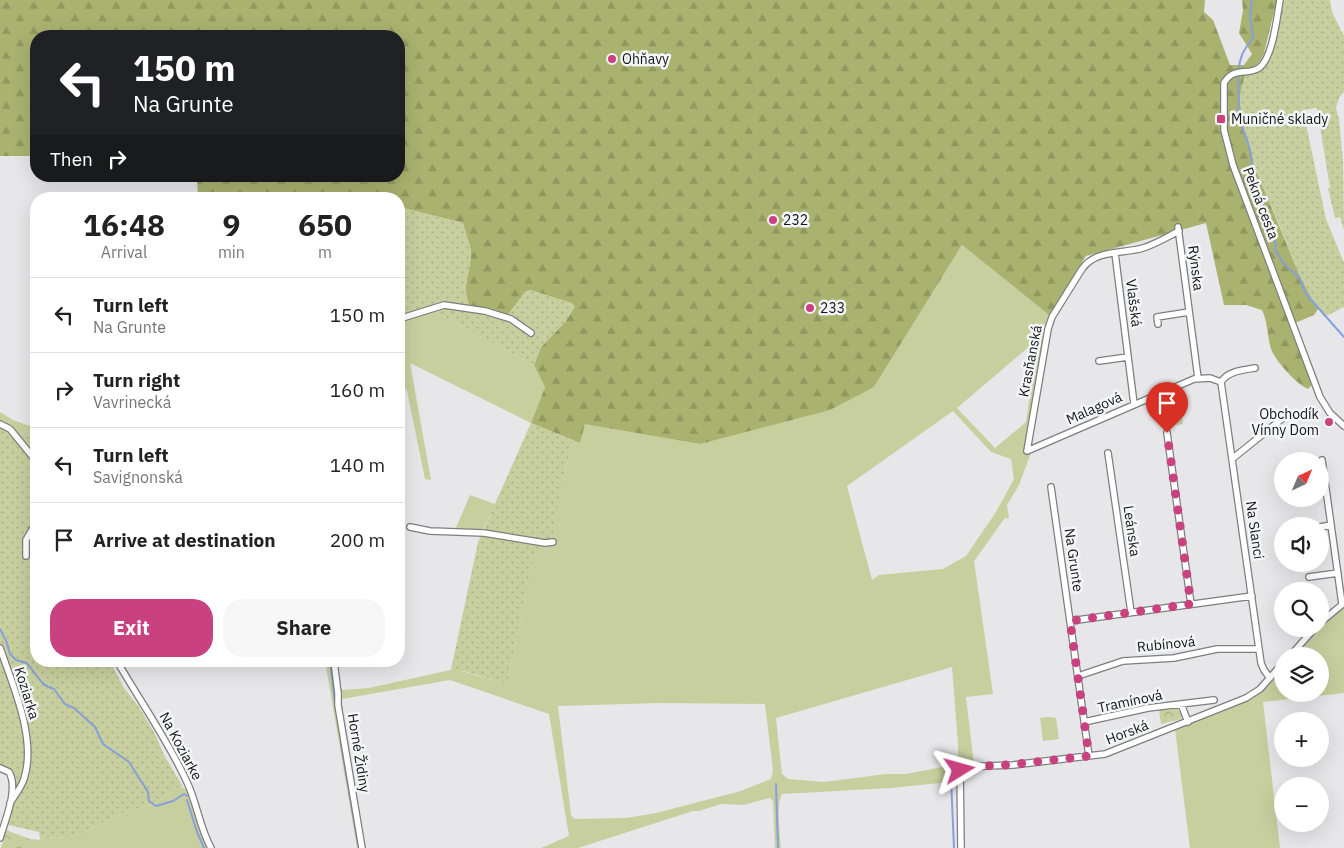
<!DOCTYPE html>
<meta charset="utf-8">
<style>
:root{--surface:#fff;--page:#f6f6f6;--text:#222;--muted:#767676;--line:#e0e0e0;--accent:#c9417f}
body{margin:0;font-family:"IBM Plex Sans",sans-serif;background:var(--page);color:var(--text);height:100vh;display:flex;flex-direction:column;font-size:19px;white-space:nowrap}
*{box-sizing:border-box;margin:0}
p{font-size:16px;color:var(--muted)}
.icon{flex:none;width:28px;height:28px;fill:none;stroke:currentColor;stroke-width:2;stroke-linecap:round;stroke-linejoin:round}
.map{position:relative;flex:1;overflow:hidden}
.drawer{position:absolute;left:30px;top:192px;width:375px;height:475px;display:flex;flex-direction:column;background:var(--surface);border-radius:20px;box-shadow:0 5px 20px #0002}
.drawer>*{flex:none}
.guide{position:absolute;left:30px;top:30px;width:375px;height:152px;border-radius:20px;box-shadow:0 5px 20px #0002;background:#202124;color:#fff;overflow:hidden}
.needle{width:32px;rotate:44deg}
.controls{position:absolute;left:1274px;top:452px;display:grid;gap:10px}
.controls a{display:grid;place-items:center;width:55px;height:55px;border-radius:50%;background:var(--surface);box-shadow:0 5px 20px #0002;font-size:25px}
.pin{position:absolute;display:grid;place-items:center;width:42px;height:42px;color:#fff;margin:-51px -21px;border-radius:50% 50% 50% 0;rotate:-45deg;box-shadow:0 0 5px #0007}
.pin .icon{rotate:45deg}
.me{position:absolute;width:55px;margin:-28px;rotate:82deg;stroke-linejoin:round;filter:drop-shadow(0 0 4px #0008)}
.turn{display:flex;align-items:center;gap:18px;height:105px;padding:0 20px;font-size:22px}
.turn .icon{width:65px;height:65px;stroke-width:2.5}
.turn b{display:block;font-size:35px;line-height:42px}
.then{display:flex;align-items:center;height:48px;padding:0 20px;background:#0003;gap:10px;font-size:19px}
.eta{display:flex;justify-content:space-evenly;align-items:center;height:85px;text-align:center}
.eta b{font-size:30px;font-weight:700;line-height:35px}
.cta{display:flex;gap:10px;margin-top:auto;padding:10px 20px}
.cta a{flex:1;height:58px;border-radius:20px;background:var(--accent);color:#fff;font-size:20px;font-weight:700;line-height:58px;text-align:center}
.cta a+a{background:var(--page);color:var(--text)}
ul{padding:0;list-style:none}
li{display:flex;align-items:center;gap:15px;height:75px;padding:0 20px;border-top:1px solid var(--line)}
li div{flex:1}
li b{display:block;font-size:19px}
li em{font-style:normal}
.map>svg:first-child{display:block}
</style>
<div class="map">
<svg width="1344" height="848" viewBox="0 0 1344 848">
<defs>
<pattern id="forest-firs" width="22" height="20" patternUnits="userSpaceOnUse" patternTransform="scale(1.25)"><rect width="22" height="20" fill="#a9b26f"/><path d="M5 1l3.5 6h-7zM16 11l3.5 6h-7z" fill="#91985f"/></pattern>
<pattern id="park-crowns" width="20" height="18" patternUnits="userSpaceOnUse" patternTransform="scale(1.25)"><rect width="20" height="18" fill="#c7cf9e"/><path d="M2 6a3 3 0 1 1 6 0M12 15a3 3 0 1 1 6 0" fill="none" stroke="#aab187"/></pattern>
<pattern id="garden-dots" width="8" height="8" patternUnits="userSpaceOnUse" patternTransform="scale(1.25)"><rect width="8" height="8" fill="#c7cf9e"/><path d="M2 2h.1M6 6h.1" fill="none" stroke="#aab187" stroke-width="1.8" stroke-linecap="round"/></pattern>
</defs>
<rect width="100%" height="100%" fill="#e7e7e9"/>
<!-- grass -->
<path fill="#c7cf9e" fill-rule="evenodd" d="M 962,245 L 1049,315 L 1046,321 L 1047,323 L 1038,365 L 1024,454 L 1031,453 L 1019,485 L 1007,505 L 1009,519 L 1005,518 L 974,561 L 993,694 L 966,697 L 974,765 L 953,765 L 949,769 L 949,782 L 891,788 L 782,794 C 776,803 780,835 781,848 L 775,848 L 773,801 L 770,798 L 743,805 L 721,804 L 699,811 L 693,811 L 578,848 L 541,848 L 569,836 L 549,714 L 450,680 L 342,699 L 343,715 L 365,848 L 357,848 L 325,661 L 337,661 L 341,688 L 343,690 L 369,688 L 455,669 L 507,684 L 533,559 L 547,544 L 573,440 L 580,442 L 585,423 L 700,444 L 874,387 ZM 1038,339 L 1026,422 L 995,448 L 957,408 ZM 953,411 L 991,452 L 1011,459 L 1014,479 L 996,512 L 966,556 L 943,569 L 879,575 L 872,580 L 847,486 ZM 952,667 L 958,744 L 958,758 L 953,765 L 906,774 L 886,774 L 824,782 L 788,779 L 782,774 L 776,718 ZM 660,703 L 765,704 L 773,770 L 771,779 L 741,791 L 656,813 L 626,818 L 574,819 L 571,815 L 558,706 Z
M 427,308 L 534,365 L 545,387 L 531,423 L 410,363 L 431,480 L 425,479 L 407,391 L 400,384 L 403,374 L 399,371 L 402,360 L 399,358 L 399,317 Z
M 1179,393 L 1183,424 L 1167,426 L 1163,395 Z
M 0,412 L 13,420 L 36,428 L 36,436 L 15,434 L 0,424 Z
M 470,495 L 495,504 L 482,531 L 455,530 Z
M 1344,606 L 1344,693 L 1263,702 L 1280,848 L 1190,848 L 1175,729 L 1256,695 L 1282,668 L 1282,694 L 1320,694 L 1320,656 L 1293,656 L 1329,618 Z
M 1048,717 L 1056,718 L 1059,739 L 1043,741 L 1040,718 Z
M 179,787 L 187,789 L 201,834 L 209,848 L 38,848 L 40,838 L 68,837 L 82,833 L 123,813 L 154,804 Z"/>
<!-- forest -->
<path fill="url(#forest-firs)" d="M 0,0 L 1205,0 L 1204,12 L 1213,20 L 1230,65 L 1244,65 L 1252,54 L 1239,33 L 1243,10 L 1242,0 L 1277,0 L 1264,53 L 1260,61 L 1244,78 L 1254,165 L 1299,274 L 1318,309 L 1314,315 L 1295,323 L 1293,332 L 1310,378 L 1311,386 L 1308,389 C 1296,384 1275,360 1271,349 C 1267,336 1268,322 1262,310 L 1246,305 L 1224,305 L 1206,223 L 1086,256 L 1049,315 L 962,245 L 874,387 L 830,410 L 700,444 L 585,424 L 580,443 L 531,423 L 545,387 L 534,365 L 541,347 L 566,321 L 526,291 L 507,316 L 471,308 C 460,290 470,274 471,254 C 471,245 465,233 463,223 L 399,207 L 399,199 L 198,199 L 197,176 L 399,176 L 399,36 L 36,36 L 36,156 L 0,156 Z"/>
<!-- park -->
<path fill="url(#park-crowns)" d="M 1177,709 L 1182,714 L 1181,719 L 1161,724 L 1159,710 Z
M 6,830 L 30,839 L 40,840 L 38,848 L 1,848 Z"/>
<!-- garden -->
<path fill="url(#garden-dots)" d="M 1283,0 L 1330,0 L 1332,12 L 1344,36 L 1344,91 L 1339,98 L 1336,108 L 1339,119 L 1343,161 L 1344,230 L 1340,217 L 1335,218 L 1328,188 L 1330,188 L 1317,108 L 1303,110 L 1326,219 L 1344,263 L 1344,307 L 1324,317 C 1303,290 1292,256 1279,224 C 1263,186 1244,146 1240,104 C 1239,95 1242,86 1244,78 C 1249,71 1259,73 1264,67 C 1277,53 1279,18 1283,0 Z
M 399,207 L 463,223 C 465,233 471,245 471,254 C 470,274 460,290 471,308 L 507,316 L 526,291 L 531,290 L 572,303 L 575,307 L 566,321 L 541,347 L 534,365 L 427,308 L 399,317 Z
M 531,423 L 573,440 L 562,484 L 553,534 L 547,544 L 533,560 L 507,684 L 464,671 L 451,670 L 478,542 Z
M 0,426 L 11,434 L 36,436 L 36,661 L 110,661 L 124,688 L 139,707 L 155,734 L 164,755 L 183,787 L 179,787 L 154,804 L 123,813 L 82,833 L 68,837 L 40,838 L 39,832 L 8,825 L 12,796 L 10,771 L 7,768 L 0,766 Z"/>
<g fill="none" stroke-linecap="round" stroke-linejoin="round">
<!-- stream -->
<path stroke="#85a0da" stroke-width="2" d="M 1252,0 L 1250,15 L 1253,38 C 1249,44 1244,49 1242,55 C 1234,74 1242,97 1237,116 C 1247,137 1256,160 1251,183 L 1261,197 L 1269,230 L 1276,243 L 1275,250 L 1284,264 L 1299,277 L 1306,294 L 1344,337
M 0,629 L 7,643 L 10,654 L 16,660 L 27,663 L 43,684 L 47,686
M 330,661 L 335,703
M 49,687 L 54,689 L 65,704 L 74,708 L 95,727 L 103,744 L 129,762 L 148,792 L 149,801 L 156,806 L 173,801 L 184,794 L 187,796
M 341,743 L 358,844
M 951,778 L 954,848
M 776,784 L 778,848
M 187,800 L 197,832 L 204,848"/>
<!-- minor casing -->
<g stroke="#7d7e7f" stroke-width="8">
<path id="minor" d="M 1280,0 C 1277,16 1273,58 1259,68 C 1247,76 1234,66 1224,83 L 1224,130 L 1233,165 L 1320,397 L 1330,413 L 1344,426
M 1178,227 L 1198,378
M 1115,253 L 1134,404
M 399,319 L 444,305 L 485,311 L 511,319 L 531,333
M 1158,324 L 1157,317 L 1189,312
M 1099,361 L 1128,357
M 1221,382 L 1261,663 L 1264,670 L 1270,678
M 0,424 L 10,429 L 36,461
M 1167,433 L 1191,604
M 1027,451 L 1048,329 L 1052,317 L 1082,269 C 1096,249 1123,254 1143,248 C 1156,244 1167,237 1179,231
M 1027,451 L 1194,379 L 1210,378 L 1221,382 C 1228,371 1243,370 1255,368
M 1108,453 L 1131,612
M 1232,459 L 1288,414
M 1322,460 L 1342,604
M 1051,487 L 1089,756
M 410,527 L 430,531 L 484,533 L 545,543 L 553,542
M 1320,527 L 1331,525
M 26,556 L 26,540 L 36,523
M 1309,577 L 1338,573
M 1070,621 L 1252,596
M 1320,623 L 1344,603
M 0,648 C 13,686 37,739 24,779 C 21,788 15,795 10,803
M 1290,656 L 1314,629
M 117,661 C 140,701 167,739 186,780 C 197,802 199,826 211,848
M 334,661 L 338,693 L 338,705 L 362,848
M 1078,676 L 1123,661 L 1174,658 L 1217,649 L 1259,649
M 1181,704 L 1188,722
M 1084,722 L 1148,708 L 1214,700
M 0,768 L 9,772 C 19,789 5,820 0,838
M 961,848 L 960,767 L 1013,765 L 1105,754 L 1246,698 L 1260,689 L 1282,664"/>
</g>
<!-- minor -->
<use href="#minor" stroke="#fff" stroke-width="5.5"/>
</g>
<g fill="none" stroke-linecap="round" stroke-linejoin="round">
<!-- route -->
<path stroke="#c9417f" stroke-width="9" stroke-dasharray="0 16.2" d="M 960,770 L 960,767 L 1008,765 L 1089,756 L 1070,621 L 1191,604 L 1167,433"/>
</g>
<!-- markers -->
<g fill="#c9417f" stroke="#f4f5f7" stroke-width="2">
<circle cx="612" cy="59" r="5"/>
<rect x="1216" y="114" width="10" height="10" rx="2.5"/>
<circle cx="773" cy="220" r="5"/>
<circle cx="810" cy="308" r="5"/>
<circle cx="1329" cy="422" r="5"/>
</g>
<g text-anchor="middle" stroke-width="5" stroke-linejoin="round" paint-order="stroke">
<!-- poi labels -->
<g font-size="14" fill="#141415" stroke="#f4f5f7" text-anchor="start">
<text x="622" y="64">Ohňavy</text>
<text x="1231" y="124">Muničné sklady</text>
<text x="783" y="225">232</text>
<text x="820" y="313">233</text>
<text x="1319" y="419" text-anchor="end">Obchodík<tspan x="1319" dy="16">Vínny Dom</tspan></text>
</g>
<!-- street labels -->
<g font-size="14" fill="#141415" stroke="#f4f5f7">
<text transform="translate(1261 203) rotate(69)" y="5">Pekná cesta</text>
<text transform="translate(1196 268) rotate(83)" y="5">Rýnska</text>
<text transform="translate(1134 303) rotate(83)" y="5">Vlašská</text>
<text transform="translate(1030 361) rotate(-79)" y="5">Krasňanská</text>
<text transform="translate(1094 408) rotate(-24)" y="5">Malagová</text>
<text transform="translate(1255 530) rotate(82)" y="5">Na Slanci</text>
<text transform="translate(1132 531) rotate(82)" y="5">Leánska</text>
<text transform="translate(1074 560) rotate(82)" y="5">Na Grunte</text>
<text transform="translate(1166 644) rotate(-6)" y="5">Rubínová</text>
<text transform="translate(27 693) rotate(73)" y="5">Koziarka</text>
<text transform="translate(1130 701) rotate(-12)" y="5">Tramínová</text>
<text transform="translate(1127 732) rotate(-21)" y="5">Horská</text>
<text transform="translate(181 746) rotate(62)" y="5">Na Koziarke</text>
<text transform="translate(359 753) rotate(81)" y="5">Horné Židiny</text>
</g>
</g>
</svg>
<div class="controls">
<a><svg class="needle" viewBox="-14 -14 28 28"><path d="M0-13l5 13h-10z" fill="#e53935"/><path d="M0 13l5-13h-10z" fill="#767676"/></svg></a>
<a><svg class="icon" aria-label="sound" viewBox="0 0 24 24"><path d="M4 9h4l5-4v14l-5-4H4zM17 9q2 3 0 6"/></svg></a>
<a><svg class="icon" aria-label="search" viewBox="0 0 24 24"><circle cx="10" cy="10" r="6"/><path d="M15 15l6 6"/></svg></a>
<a><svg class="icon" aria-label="layers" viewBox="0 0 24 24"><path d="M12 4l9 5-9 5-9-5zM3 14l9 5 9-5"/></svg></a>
<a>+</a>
<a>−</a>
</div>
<div class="pin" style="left:1167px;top:433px;background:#d93025"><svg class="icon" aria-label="arrive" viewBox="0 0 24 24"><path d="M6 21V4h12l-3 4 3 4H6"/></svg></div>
<svg class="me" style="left:960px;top:770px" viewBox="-20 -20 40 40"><path d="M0-17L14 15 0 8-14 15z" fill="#c9417f" stroke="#fff" stroke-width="4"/></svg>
<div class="guide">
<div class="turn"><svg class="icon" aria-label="left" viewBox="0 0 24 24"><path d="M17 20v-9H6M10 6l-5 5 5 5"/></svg><div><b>150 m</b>Na Grunte</div></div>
<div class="then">Then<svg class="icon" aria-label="right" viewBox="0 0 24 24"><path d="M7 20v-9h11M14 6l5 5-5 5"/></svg></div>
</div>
<section class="drawer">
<div class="eta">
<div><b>16:48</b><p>Arrival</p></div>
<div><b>9</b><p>min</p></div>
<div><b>650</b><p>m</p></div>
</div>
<ul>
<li><svg class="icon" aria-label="left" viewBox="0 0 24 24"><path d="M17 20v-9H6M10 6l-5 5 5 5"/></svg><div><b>Turn left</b><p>Na Grunte</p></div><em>150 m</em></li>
<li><svg class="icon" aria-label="right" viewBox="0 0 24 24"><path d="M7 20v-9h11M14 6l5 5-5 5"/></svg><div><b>Turn right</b><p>Vavrinecká</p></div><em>160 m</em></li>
<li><svg class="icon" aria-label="left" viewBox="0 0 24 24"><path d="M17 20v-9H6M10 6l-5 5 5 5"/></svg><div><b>Turn left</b><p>Savignonská</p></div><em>140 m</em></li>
<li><svg class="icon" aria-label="arrive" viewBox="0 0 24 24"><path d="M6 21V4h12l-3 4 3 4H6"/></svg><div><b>Arrive at destination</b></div><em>200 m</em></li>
</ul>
<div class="cta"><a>Exit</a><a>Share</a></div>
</section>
</div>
